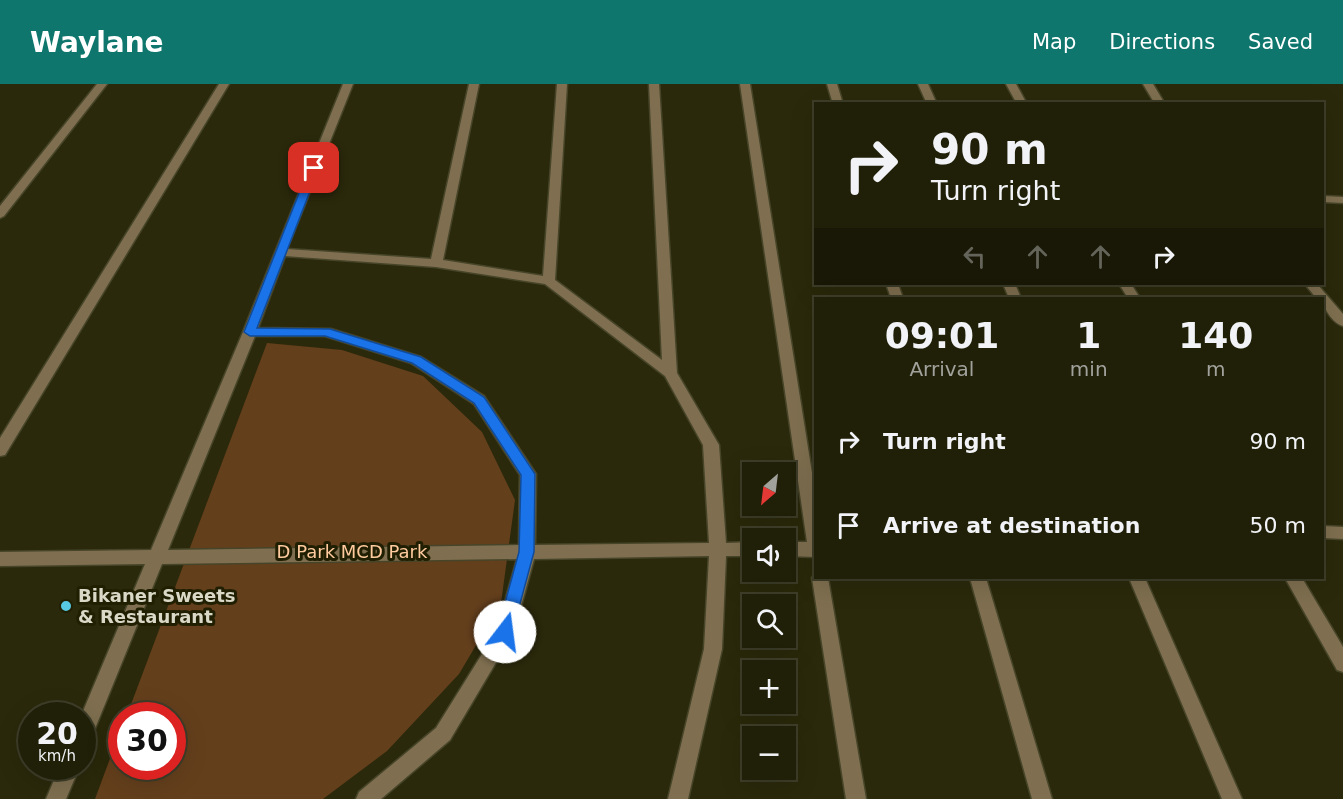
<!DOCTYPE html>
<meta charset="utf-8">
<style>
:root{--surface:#201f08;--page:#282712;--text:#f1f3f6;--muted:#a2a29c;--line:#3d3d29;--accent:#0f766e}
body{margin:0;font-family:"DejaVu Sans",sans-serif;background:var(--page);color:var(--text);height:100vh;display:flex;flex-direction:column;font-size:22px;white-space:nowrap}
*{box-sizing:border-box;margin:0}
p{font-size:20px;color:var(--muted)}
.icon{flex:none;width:33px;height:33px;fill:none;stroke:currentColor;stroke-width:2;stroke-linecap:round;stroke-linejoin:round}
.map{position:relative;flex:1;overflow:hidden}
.panel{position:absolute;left:814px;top:213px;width:510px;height:282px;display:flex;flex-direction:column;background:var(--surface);border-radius:0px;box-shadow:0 6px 24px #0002,0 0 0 2px var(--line)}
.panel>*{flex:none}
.top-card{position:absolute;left:814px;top:18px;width:510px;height:183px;border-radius:0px;box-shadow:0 6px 24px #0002,0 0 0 2px var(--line);background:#201f08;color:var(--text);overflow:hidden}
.needle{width:39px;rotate:208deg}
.fabs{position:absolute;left:742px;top:378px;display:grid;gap:12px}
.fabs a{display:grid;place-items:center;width:54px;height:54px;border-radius:0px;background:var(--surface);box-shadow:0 6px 24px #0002,0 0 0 2px var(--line);font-size:30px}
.speed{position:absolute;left:18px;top:618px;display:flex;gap:12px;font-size:30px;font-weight:700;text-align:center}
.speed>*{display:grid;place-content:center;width:78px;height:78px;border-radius:50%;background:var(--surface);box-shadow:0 6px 24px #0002,0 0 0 2px var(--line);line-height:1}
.speed small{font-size:15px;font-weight:400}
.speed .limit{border:9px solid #d22;background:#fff;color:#111}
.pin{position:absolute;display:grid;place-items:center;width:51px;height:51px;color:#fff;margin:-26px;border-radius:12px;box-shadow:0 3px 9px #0006}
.me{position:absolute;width:66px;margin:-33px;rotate:15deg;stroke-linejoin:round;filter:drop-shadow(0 0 4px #0008)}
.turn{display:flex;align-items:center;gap:21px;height:126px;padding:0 18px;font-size:27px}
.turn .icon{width:78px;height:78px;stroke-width:2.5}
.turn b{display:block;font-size:42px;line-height:51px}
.lanes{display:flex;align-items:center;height:57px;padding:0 18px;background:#0003;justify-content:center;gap:30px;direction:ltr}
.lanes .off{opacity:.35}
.eta{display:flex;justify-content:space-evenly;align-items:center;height:102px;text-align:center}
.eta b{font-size:36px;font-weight:700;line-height:42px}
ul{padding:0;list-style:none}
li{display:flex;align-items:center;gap:18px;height:84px;padding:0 18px}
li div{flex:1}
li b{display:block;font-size:22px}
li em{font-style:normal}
header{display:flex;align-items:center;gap:36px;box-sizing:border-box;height:84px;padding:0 30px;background:var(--accent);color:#fff}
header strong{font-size:28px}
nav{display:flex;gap:33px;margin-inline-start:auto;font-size:21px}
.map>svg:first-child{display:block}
</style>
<header>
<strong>Waylane</strong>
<nav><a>Map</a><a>Directions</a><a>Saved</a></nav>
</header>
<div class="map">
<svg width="1343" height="715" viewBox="0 0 1343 715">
<rect width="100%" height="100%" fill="#2b290b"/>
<!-- green -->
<path fill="#643f1c" d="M 267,259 L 342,266 L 423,292 L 482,348 L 515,416 L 501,519 L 459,590 L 387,667 L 323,715 L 95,715 L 121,645 L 122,682 L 172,682 L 172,632 L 127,631 Z"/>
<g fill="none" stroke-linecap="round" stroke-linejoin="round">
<!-- minor casing -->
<g stroke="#474529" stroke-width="3">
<path id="minor" d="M 97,0 L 107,0 L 4,132 L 0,134 L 0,122 Z
M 219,0 L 229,0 L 5,371 L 0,372 L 0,354 Z
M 343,0 L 353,0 L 287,165 L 431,175 L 469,0 L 479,0 L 443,176 L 543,192 L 557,0 L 567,0 L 555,196 L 662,276 L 649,0 L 659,0 L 677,289 L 719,361 L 726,459 L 753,458 L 753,472 L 726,472 L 722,565 L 688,715 L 668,715 L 704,565 L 709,472 L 534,475 L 514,548 L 450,656 L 381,715 L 356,715 L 359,708 L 436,644 L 497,546 L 517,475 L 162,480 L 92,652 L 89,658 L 82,661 L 81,632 L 145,480 L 0,482 L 0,468 L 151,466 L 243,248 ZM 285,172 L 436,183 L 545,200 L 665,292 L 703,361 L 709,459 L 535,461 L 536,390 L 484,312 L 421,273 L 331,245 L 258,244 ZM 255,252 L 325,252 L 411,279 L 474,320 L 520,391 L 519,461 L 168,466 Z
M 740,0 L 750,0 L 816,414 L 816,473 L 786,472 L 786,458 L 807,458 Z
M 827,0 L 837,0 L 843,20 L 833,20 Z
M 918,0 L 928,0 L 937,20 L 927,20 Z
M 1006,0 L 1016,0 L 1027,20 L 1017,20 Z
M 1143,0 L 1153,0 L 1165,20 L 1155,20 Z
M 1323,112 L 1343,113 L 1343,119 L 1323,118 Z
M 886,200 L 898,200 L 903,214 L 891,214 Z
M 1003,200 L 1015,200 L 1021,214 L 1009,214 Z
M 1119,200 L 1131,200 L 1140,214 L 1128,214 Z
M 1305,200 L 1317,200 L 1343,230 L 1343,242 C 1333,239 1323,225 1323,214 L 1316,214 Z
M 1323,442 L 1343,443 L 1343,455 L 1323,454 Z
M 816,488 L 816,494 L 828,494 L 866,715 L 846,715 L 812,494 Z
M 970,494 L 986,494 L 1052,715 L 1032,715 Z
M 1129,494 L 1145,494 L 1242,715 L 1222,715 Z
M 1285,494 L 1302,494 L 1343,563 L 1343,588 L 1337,586 Z
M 60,682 L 80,682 L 66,715 L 46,715 Z"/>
</g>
<!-- minor -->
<use href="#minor" fill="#7f6f50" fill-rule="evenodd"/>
</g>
<!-- route -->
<path fill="#1a73e8" stroke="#114b97" stroke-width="1.5" d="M 314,81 L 319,84 L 257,244 L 330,245 L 421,273 L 484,313 L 535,390 L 534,468 L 511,553 L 505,555 L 500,553 L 497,548 L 519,468 L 521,391 L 474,319 L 412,279 L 325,252 L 250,252 L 244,248 L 309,84 Z"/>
<!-- markers -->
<circle fill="#58c9e3" stroke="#211f02" stroke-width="2" cx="66" cy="522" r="6"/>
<g text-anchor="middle" stroke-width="6" stroke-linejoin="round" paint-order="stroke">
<!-- park labels -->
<g font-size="18" fill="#feca9e" stroke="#211f02">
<text x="352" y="474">D Park MCD Park</text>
</g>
<!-- poi labels -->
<g font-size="18" font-weight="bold" fill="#dad9c8" stroke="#211f02" text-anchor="start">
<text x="78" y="518">Bikaner Sweets<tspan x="78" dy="21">&amp; Restaurant</tspan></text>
</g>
</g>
</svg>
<div class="fabs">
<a><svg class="needle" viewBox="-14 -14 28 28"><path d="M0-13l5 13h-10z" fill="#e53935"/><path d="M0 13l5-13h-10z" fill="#a2a29c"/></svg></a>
<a><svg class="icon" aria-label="sound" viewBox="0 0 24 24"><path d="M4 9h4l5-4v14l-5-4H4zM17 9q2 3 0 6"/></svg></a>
<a><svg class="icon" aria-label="search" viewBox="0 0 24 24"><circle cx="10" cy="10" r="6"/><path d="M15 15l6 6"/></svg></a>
<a>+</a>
<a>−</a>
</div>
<div class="speed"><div>20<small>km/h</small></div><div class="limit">30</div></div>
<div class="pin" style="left:314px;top:84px;background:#d93025"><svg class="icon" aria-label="arrive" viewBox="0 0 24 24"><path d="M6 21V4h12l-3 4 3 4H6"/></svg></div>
<svg class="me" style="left:505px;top:548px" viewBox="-20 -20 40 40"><circle r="19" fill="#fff"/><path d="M0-13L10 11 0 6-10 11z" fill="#1a73e8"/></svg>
<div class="top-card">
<div class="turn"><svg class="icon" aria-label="right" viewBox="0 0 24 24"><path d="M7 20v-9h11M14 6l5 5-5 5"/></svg><div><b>90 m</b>Turn right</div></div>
<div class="lanes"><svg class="icon off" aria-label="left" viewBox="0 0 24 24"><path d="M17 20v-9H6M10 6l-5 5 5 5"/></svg><svg class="icon off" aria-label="ahead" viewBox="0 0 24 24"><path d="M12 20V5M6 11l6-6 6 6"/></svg><svg class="icon off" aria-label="ahead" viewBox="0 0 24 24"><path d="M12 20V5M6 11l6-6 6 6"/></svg><svg class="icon" aria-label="right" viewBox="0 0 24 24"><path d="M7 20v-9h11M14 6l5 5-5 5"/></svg></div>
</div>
<section class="panel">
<div class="eta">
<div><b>09:01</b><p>Arrival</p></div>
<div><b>1</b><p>min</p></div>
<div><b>140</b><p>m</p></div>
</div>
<ul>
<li><svg class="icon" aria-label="right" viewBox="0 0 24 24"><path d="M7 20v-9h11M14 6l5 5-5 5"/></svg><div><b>Turn right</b></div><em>90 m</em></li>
<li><svg class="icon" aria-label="arrive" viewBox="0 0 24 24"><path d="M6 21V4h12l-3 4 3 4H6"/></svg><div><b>Arrive at destination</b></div><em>50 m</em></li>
</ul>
</section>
</div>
